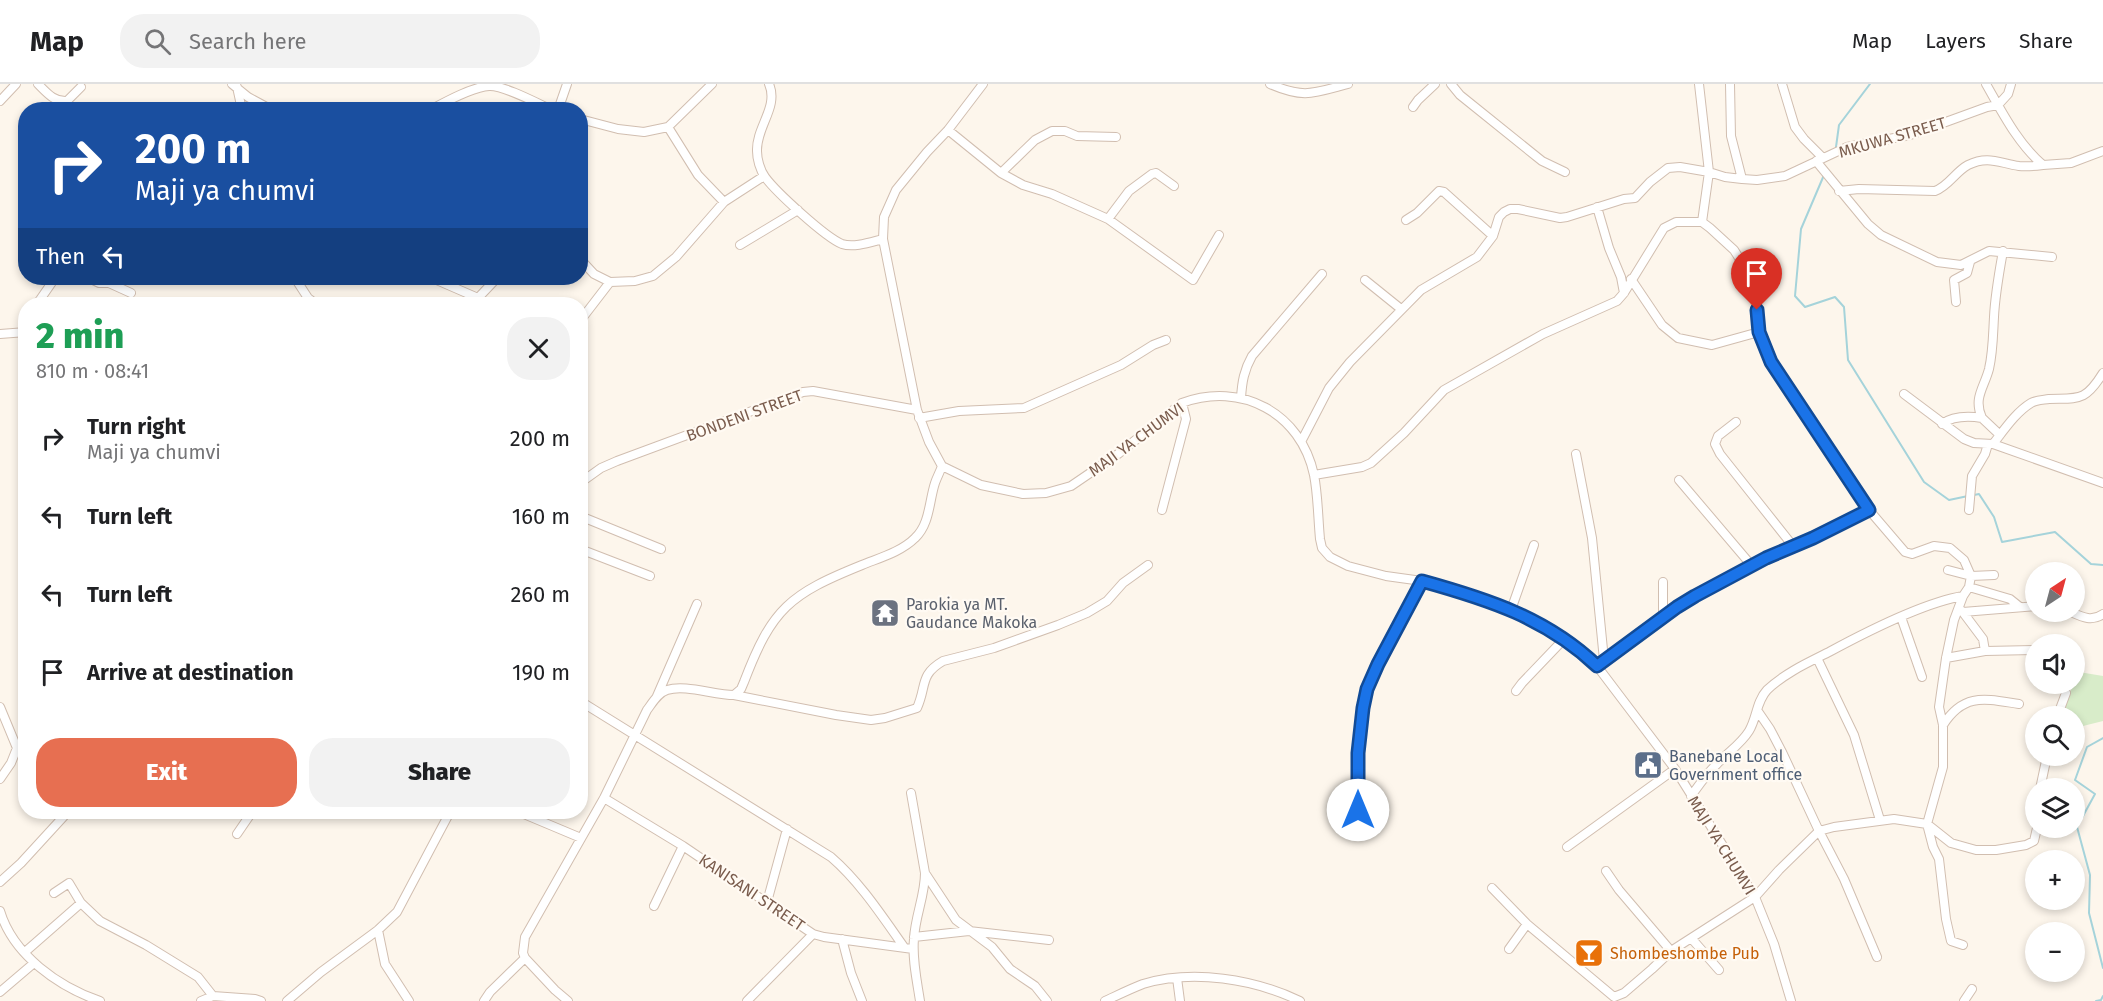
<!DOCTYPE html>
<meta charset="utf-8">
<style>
:root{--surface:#fff;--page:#f2f2f2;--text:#202124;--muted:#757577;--line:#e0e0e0;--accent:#e76f51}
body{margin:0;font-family:"Fira Sans",sans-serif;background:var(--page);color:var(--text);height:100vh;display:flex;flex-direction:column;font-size:22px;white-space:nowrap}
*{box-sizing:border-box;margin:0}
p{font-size:20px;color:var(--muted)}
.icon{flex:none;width:33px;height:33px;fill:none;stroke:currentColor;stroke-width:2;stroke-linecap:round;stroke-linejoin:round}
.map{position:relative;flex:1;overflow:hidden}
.sheet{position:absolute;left:18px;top:213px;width:570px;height:522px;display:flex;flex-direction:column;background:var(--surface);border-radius:24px;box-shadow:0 3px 9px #0003}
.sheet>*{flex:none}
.guide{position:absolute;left:18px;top:18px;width:570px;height:183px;border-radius:24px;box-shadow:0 3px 9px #0003;background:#1a4fa0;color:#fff;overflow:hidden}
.needle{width:39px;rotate:36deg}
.tools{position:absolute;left:2025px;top:478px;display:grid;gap:12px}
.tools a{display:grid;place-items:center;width:60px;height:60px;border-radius:50%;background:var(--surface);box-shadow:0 3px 9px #0003;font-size:30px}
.pin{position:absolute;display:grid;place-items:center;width:51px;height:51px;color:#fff;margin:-62px -26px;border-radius:50% 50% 50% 0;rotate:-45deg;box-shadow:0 0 6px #0007}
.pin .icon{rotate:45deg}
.me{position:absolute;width:66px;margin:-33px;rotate:0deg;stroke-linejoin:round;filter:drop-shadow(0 0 4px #0008)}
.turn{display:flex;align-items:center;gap:21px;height:126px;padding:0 18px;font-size:27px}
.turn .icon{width:78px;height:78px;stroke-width:2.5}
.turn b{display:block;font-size:42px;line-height:51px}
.then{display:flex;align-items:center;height:57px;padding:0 18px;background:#0003;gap:12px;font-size:22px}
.round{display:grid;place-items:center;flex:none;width:63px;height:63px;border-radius:24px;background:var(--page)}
.summary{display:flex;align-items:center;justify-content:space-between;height:102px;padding:0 18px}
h1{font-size:36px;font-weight:800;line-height:45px;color:#1e9e55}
.cta{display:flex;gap:12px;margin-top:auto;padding:12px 18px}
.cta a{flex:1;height:69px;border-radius:24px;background:var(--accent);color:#fff;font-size:24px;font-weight:800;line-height:69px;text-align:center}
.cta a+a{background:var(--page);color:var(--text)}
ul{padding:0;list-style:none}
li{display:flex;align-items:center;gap:18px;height:78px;padding:0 18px}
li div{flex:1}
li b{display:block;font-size:22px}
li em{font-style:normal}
header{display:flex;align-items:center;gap:36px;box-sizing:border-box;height:84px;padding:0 30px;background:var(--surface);border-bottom:2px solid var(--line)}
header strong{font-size:28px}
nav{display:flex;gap:33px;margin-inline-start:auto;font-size:21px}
.search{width:420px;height:54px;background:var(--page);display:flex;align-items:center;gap:15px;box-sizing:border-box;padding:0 21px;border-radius:24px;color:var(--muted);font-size:22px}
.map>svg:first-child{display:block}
</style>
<header>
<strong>Map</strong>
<div class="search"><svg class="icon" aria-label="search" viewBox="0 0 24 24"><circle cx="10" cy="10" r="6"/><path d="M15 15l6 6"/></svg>Search here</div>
<nav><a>Map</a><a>Layers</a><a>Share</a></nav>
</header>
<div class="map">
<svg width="2103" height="917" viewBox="0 0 2103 917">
<rect width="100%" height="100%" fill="#fdf6ec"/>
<!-- green -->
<path fill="#d8ecc9" d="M 2079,588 L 2103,592 L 2103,637 L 2079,643 L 2075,641 L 2074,633 L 2059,633 Z"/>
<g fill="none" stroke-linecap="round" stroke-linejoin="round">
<!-- stream -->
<path stroke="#a5d3da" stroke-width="2" d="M 1836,63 L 1839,41 L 1870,0
M 1824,91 L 1801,145 L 1795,212 L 1805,223 L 1835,213 L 1844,223 L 1848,276 L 1924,398 L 1949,416 L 1968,412
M 1974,411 L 1979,410 L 1994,433 L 2002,458 L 2055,448 L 2091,480 L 2103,481
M 2103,654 L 2087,663 L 2075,696 L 2095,710 L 2077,743 L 2090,791 L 2089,829 L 2103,884
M 2096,917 L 2101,916 L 2103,912"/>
<!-- street casing -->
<g stroke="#d1beb0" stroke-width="10">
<path id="street" d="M 38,0 C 47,9 54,18 67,17 L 81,3
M 232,0 L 248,13 L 272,26
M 769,0 C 779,23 756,43 757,67 C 757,75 760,86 765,93 C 776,108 825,153 842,160 C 854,164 871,158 883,155
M 983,0 L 948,46 L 927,68 L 896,106 L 884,133 L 883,155 L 917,326 L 929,358 L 942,382 L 981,401 L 1023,410 L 1046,409 L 1071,402 L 1118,370 L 1182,319 C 1241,297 1301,329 1314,391 C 1318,411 1318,434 1320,455 L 1322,464 L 1330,473 L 1348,482 L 1386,492 L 1422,497 L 1473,512 L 1543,541 L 1565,554 L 1597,582 L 1675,685 L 1755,813 L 1774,860 L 1791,917
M 1270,0 C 1304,15 1314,9 1348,0
M 1451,0 L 1460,11 L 1542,77 L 1565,88
M 1699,0 L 1709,88 L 1725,93 L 1742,95 L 1757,96 L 1785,92 L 1847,63 L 1910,51 L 1987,23 L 1998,21 L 2008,10 L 2011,0
M 1730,0 L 1731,52 L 1742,95
M 1782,0 L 1795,43 L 1804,55 L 1823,74
M 1986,0 C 2002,28 2018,60 2043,81 L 2071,79 L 2103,67
M 237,3 L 242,26
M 0,17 L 16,0
M 1413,23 L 1418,16 L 1435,0
M 430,26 C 445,18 472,3 489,2 C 503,1 537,19 552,26
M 558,26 L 567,0
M 580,35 L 618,45 L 644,48 L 668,43 L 712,0
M 668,43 L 698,91 L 724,118
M 948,46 L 1001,89 L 1023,101 L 1052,110 L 1108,135 L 1129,107 L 1152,90 L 1156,89 L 1174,102
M 1816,77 L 1868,140 L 1881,151 L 1937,178 L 1961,181 L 1989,167 L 2052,173
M 1001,89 L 1035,56 L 1052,47 L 1065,47 L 1077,52 L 1116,53
M 1839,107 L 1859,105 L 1935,107 C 1949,102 1955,88 1968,81 C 1988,71 1999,79 2019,82 C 2027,83 2035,82 2043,81
M 1597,123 L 1609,164 L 1621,193 L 1624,209
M 1108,135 L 1193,196 L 1219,151
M 1406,136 L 1417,129 L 1439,107 L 1444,108 L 1493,152
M 740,161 L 798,126
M 580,175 L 594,190 L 610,198
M 89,194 L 99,199 L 109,199 L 131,209
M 295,194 L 308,214 L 316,220
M 432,194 L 478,214 L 497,194
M 1631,195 L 1662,241 L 1678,254 L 1712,261 L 1759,248
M 1365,196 L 1401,225
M 1956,218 L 1954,196 L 1967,189 L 1970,178
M 37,220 L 55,194
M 580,237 L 610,198 L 635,197 L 653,192 L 676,173 L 724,118 L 764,92
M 0,250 L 26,248
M 1904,310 L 1964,355 L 1974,359 L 1993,360 C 2004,346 2016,328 2031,319 C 2036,316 2043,316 2049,315 C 2079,314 2085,318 2103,289
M 1241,314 C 1242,298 1244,286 1252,272 L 1322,190
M 919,334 L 959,327 L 1024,324 L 1121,281 L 1153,261 L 1166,256
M 1982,334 C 1973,314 1984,304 1989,285 C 1993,268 1993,250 1994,233 C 1995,211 1999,189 2003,167
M 1736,338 L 1718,352 L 1715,360 L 1720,370 L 1793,462
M 1942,340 C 1953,332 1969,332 1982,334 L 2000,351
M 1302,356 L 1329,304 L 1350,278 L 1421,206 L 1477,173 L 1493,152 L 1499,133 L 1504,128 L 1510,125 L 1518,125 L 1560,134 L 1567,133 L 1624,115 L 1635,114 L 1650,98 L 1668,84 L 1680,83 L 1709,88 L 1702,138
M 1993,360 L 2103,399
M 1576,370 L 1592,454 L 1604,576
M 1314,391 L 1362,383 L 1371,379 L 1404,349 L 1444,306 L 1543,250 L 1617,217 L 1624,209 L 1664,144 L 1676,138 L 1702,138 L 1710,144 L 1734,166 L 1753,196 L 1759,248 L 1771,278 L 1869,426 L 1905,468 L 1912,470 L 1934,462 L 1950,464 L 1964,476 L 1971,492 L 1969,503 L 1963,512 L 1954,536 L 1946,574 L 1939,623 L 1943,641 L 1943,683 L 1927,740 L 1933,763 L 1939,775 L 1946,835 L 1951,857 L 1963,861
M 1679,396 L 1752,482
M 580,399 L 601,384 L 617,377 L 803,308 L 813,307 L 917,326
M 1162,426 L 1186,335 L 1182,319
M 1969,426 L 1972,392 L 1985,370 L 1988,360
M 580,432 L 661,465
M 580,465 L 650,492
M 1948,486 L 1971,492 L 1994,491
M 1969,503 L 2010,515 L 2020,523
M 1511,526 L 1534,461
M 1962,527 L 1983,555 L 1985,567
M 1963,528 L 2036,522
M 2071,528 C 2082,533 2092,538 2103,530
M 1901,533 L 1922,593
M 1663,534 L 1663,498
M 1817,574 L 1854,651 L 1880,736
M 1946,574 L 1985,567 L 2036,566
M 1597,582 L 1677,523 L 1695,512 L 1766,474 L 1813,454 L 1869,426
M 1516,607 L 1522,599 L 1565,554
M 734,611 L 836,631 L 871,636 L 885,634 L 917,624 C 927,602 919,591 943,577 L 994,564 L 1058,541 L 1087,529 L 1107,517 L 1123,499 L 1148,481
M 657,612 L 697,520
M 580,617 L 831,773 C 860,798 882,832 904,863
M 0,623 L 17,664 L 11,679 L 0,695
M 1757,626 L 1770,645 L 1782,668 L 1819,747 L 1844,795 L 1877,873
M 2057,633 L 2066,609
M 1943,641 C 1964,608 1986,615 2019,620
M 2040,705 L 2047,672
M 911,709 L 925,789 C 925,812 915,832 914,855 C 912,875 917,897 920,917
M 1691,712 C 1699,701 1707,689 1717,680 C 1727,669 1741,660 1749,647 C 1757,634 1756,618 1767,606 C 1785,589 1807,579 1829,568 C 1866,548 1922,519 1963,512
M 604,714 L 683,762 L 813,850 L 824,853 L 913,865
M 519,728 L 581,754
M 1358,745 L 1358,668 L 1363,624 L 1367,605 L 1378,580 L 1422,497
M 237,750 L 252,728
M 1567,763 L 1675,685
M 1606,787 L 1619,806 L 1671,867
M 925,789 L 956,836 L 992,863 L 1010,885 L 1035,902 L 1047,917
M 0,798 L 21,779 L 65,731
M 1492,804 L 1527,840 L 1614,913 L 1624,909 L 1652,885 L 1671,867 L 1755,813 L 1779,786 L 1819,747 L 1834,743 L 1894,735 L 1927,740 L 1951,759 L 1976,766 L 1996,766 L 2026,761 L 2034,757 L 2037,744
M 54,809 L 69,799 L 81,819 L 100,837 L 146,861 L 198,893 L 213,912
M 767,818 L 787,745
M 654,822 L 683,762
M 0,827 C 13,871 59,903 100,917
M 378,846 L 385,880 L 409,917
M 914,853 L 969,847 L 1049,856
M 842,855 L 851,889 L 862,917
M 1692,855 L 1719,886
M 1509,865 L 1527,840
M 25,868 L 81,819
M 525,874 L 555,906 L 568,917
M 1177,894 L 1180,917
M 0,908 L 34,879
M 201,917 L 213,912 L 255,915 L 261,917
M 287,917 L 321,888 L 378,846 L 397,828 L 450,728
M 484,917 L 490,908 L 525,874 L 523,869 L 525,853 L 604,714 L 647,626 C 653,618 658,609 667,606 C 685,600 714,611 734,611 L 741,605 L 744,598 C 772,524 790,510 862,481 C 879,474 901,468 915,454 C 930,440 929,417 935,399 C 937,393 940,388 942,382
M 747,917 L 813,850
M 1105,917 C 1118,911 1130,905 1143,900 C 1193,885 1254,895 1300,917
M 1964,917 L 1972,905"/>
</g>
<!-- street -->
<use href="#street" stroke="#fff" stroke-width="8"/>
</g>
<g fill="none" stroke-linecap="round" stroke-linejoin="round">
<!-- route casing -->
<g stroke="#114b97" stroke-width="15">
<path id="route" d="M 1358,726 L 1358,669 L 1363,624 L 1367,605 L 1378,580 L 1422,497 C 1487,515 1547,534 1597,582 L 1677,523 L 1695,512 L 1766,474 L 1813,454 L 1869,426 L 1771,278 L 1759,248 L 1757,226"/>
</g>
<!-- route -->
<use href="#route" stroke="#1a73e8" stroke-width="10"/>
</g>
<!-- icons -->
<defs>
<g id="temple-square" transform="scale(1.5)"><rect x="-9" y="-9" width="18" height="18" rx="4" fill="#6b7280" stroke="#fffaf3"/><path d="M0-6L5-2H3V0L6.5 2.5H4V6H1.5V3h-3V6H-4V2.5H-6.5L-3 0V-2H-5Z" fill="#fff"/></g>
<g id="civic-square" transform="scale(1.5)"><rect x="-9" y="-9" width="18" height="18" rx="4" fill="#5c6f8a" stroke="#fffaf3"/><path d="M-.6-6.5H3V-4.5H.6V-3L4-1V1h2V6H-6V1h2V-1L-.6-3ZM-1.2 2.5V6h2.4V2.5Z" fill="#fff"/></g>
<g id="bar-square" transform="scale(1.5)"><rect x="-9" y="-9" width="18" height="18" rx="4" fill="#e8710a" stroke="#fffaf3"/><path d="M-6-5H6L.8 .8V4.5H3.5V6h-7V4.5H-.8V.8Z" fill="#fff"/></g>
</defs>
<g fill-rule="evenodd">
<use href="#temple-square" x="885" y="529"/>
<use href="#civic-square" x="1648" y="681"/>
<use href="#bar-square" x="1589" y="869"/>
</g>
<g text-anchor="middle" stroke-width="4.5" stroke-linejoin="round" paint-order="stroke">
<!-- street labels -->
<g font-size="16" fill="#7a5c4d" stroke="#fffaf3">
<text transform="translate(1892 53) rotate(-16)" y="6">MKUWA STREET</text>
<text transform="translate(744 331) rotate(-20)" y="6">BONDENI STREET</text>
<text transform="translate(1136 355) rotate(-36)" y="6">MAJI YA CHUMVI</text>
<text transform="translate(1722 761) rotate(58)" y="6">MAJI YA CHUMVI</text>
<text transform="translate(752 808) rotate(34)" y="6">KANISANI STREET</text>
</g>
<!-- worship labels -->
<g font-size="16" fill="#5b616d" stroke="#fffaf3" text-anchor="start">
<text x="906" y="526">Parokia ya MT.<tspan x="906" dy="18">Gaudance Makoka</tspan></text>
</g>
<!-- service labels -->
<g font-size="16" fill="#4e5e75" stroke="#fffaf3" text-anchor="start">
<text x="1669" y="678">Banebane Local<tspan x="1669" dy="18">Government office</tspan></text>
</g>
<!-- food labels -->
<g font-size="16" fill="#c56008" stroke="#fffaf3" text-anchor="start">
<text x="1610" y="875">Shombeshombe Pub</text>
</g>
</g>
</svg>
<div class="tools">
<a><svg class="needle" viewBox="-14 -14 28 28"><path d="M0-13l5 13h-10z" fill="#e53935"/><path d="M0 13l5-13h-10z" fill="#757577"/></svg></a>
<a><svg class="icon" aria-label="sound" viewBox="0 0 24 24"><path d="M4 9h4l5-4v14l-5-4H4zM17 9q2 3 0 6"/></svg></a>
<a><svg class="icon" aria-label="search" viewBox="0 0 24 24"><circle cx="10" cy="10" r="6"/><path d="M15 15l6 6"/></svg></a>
<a><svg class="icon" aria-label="layers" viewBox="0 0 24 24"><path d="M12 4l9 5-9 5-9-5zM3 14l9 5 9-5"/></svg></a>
<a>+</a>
<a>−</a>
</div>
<div class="pin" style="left:1757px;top:226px;background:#d93025"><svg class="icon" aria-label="arrive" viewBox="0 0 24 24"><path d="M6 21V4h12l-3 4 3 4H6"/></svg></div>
<svg class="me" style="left:1358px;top:726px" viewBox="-20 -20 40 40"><circle r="19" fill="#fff"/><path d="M0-13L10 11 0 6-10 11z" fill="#1a73e8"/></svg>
<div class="guide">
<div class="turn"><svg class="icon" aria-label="right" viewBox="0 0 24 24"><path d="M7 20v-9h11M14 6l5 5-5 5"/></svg><div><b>200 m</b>Maji ya chumvi</div></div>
<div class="then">Then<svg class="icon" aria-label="left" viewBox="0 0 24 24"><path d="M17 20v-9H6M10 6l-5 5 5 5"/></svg></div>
</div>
<section class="sheet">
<div class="summary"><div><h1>2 min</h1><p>810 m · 08:41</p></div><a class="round"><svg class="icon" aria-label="close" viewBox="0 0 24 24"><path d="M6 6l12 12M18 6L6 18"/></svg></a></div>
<ul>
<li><svg class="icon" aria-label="right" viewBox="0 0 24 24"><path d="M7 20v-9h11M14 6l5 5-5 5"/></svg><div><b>Turn right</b><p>Maji ya chumvi</p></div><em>200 m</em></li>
<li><svg class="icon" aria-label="left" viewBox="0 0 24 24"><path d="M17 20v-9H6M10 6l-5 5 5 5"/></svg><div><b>Turn left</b></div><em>160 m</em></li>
<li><svg class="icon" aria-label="left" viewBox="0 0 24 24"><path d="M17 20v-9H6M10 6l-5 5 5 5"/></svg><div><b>Turn left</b></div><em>260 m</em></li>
<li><svg class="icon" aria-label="arrive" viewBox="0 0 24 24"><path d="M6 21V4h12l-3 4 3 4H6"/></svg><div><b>Arrive at destination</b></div><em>190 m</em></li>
</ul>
<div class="cta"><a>Exit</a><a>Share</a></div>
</section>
</div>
